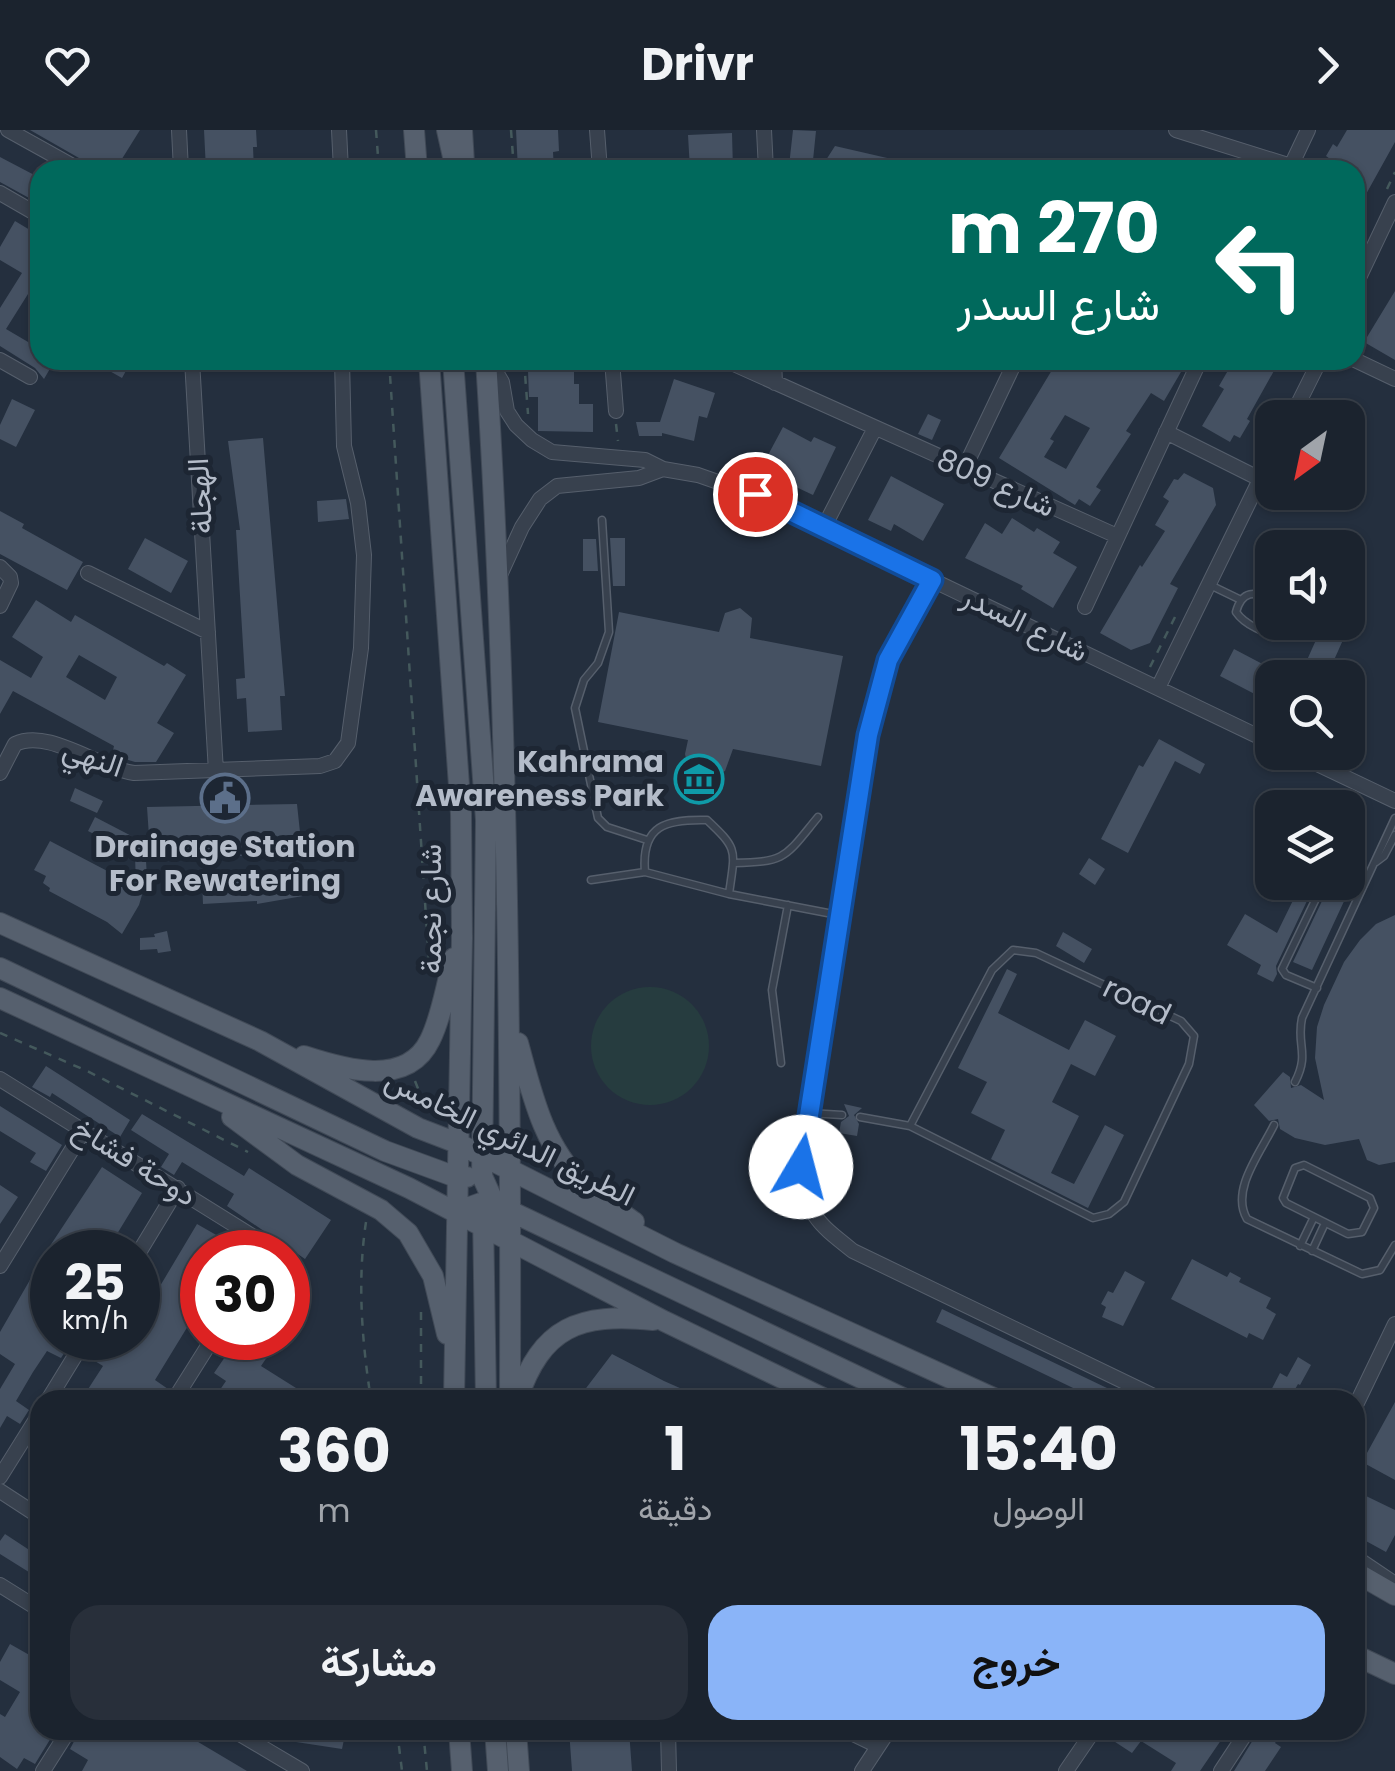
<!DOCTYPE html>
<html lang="ar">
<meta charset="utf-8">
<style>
:root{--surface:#1b232e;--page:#282f3a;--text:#f1f3f6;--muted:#a0a4aa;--line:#39404a;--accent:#8ab4f8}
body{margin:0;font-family:Poppins,Vazirmatn,sans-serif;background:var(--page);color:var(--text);direction:rtl;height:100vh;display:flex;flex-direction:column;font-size:38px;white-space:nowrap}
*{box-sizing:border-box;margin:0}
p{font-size:32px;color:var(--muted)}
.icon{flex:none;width:55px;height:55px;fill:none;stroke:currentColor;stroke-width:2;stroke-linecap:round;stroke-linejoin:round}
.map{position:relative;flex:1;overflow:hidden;direction:ltr}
.details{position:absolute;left:30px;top:1260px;width:1335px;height:350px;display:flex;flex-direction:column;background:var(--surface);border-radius:30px;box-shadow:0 2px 8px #0004,0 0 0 2px var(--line);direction:rtl}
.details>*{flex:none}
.banner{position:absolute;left:30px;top:30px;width:1335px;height:210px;border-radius:30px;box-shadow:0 2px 8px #0004,0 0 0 2px var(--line);direction:rtl;background:#00695c;color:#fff;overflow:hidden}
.needle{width:65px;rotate:213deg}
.buttons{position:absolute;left:1255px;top:270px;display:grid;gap:20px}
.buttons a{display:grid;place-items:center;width:110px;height:110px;border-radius:20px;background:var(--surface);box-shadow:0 2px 8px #0004,0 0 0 2px var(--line);font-size:50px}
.speed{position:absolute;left:30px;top:1100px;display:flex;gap:20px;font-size:50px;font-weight:700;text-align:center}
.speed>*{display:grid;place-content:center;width:130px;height:130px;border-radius:50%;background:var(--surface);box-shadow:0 2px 8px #0004,0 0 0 2px var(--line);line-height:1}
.speed small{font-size:25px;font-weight:400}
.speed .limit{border:15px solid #d22;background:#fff;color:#111}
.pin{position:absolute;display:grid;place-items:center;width:85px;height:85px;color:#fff;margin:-42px;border:5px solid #fff;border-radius:50%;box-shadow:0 2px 10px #0007}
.me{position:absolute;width:110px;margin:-55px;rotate:8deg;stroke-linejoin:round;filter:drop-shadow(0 0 8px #0008)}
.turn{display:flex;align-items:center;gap:35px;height:210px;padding:0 40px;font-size:45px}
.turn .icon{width:130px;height:130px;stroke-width:2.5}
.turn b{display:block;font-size:70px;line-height:85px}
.eta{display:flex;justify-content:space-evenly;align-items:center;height:170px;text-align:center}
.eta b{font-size:60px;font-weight:700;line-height:70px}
.button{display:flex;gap:20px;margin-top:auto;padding:20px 40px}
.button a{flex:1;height:115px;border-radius:30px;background:var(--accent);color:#111;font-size:40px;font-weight:700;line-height:115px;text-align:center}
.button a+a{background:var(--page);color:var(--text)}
header{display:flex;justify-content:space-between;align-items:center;height:130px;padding:0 40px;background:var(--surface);font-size:45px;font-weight:700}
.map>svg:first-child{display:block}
</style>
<header><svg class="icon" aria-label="forward" viewBox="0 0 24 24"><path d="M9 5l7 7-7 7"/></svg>Drivr<svg class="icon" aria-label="heart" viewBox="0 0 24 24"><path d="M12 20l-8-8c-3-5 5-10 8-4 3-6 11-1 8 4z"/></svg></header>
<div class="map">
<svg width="1395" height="1641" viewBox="0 0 1395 1641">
<rect width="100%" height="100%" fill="#242f3e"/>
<!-- green -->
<path fill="#263c3f" d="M591 916a59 59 0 1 1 118 0a59 59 0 1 1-118 0Z"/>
<!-- building -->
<path fill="#455162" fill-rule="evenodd" d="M 30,0 L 140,0 L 115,40 L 100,40 Z
M 204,0 L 256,0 L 257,17 L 253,17 L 254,40 L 206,40 Z
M 516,0 L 558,0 L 559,21 L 553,22 L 554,40 L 518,40 Z
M 793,0 L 816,1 L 812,40 L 793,40 L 793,37 L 789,36 Z
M 1347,0 L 1395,0 L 1395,12 L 1355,84 L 1355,40 L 1334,40 L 1337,34 L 1326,26 L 1333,14 L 1337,17 Z
M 732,3 L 733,40 L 690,40 L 688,5 Z
M 835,16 L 922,36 L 922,40 L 843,40 L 826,30 Z
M 0,27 L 40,48 L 40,74 L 0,52 Z
M 15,91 L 40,106 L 40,170 L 28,164 L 6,199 L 40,219 L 40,230 L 55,230 L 44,249 L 35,238 L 0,216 L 0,178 L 22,143 L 0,130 L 0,117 Z
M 1395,161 L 1395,230 L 1364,212 Z
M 90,230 L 132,230 L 122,248 Z
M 537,230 L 574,230 L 574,254 L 579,254 L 579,274 L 593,274 L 593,302 L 538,301 L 538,267 L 529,267 L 528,241 L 538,241 Z
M 1058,230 L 1093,230 L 1108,240 L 1114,230 L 1160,230 L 1181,242 L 1164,271 L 1151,263 L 1126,301 L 1131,304 L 1096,357 L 1101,360 L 1090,376 L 1079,369 L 1075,375 L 999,328 ZM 1065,285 L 1090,298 L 1066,339 L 1044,327 L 1054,311 L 1050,309 Z
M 1234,230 L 1280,230 L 1247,289 L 1250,291 L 1240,308 L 1234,305 L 1230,312 L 1202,296 L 1224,259 L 1219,256 Z
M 674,249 L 715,263 L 707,288 L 699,286 L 694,311 L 662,303 L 662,306 L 639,306 L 636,292 L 660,292 Z
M 12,269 L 35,280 L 16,317 L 0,309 L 0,295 Z
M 928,284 L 941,290 L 932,310 L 918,304 Z
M 783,297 L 811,312 L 814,307 L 836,317 L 813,365 L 760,340 Z
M 263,308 L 285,566 L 280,566 L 282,600 L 248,602 L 246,568 L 237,569 L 236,549 L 245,548 L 236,400 L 240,400 L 228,311 Z
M 1184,343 L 1213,358 L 1216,375 L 1170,454 L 1178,458 L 1150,513 L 1131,520 L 1100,503 L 1140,435 L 1142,437 L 1165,401 L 1155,395 L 1169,371 L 1163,367 L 1174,349 L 1178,350 Z
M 891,346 L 944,374 L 923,411 L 894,394 L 891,401 L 868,390 Z
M 346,369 L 349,389 L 318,392 L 317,371 Z
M 0,381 L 24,394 L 22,398 L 83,432 L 67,460 L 0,424 Z
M 1012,388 L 1034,402 L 1037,398 L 1060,412 L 1053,423 L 1077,437 L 1053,478 L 1021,459 L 1023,456 L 965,428 L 985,393 L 1002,404 Z
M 145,408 L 188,431 L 171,463 L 128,439 Z
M 610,408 L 625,408 L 625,456 L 613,456 Z
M 583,409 L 596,409 L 598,441 L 583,441 Z
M 36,470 L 71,492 L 75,485 L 164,536 L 167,533 L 186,545 L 157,593 L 174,603 L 156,632 L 135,632 L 112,625 L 114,616 L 13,561 L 0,584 L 0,530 L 31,548 L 43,527 L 12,507 ZM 79,525 L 117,547 L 105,570 L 66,547 Z
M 740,478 L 752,488 L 750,508 L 843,526 L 821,636 L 733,619 L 725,641 L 706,649 L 688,638 L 685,624 L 688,610 L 598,592 L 619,482 L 719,502 L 725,483 Z
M 1324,492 L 1351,492 L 1326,548 L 1299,548 Z
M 1234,519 L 1272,539 L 1272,573 L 1220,546 Z
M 1159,609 L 1205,634 L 1200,644 L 1175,631 L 1128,723 L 1101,709 L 1139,635 L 1143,637 Z
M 75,658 L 103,671 L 97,683 L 70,671 Z
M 297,674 L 302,721 L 191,730 L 190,718 L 150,721 L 147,677 Z
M 95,687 L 145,713 L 147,748 L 139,775 L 122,804 L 107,792 L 49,761 L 50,758 L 43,753 L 46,746 L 34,740 L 50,711 L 136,756 L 135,725 L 88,701 Z
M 1089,728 L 1105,739 L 1095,755 L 1079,744 Z
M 299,739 L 303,766 L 257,774 L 257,771 L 203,774 L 202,750 L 239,749 Z
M 1302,752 L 1316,752 L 1276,836 L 1277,844 L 1273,852 L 1257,844 L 1261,835 L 1227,815 L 1245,784 L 1277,803 Z
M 1331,752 L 1353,752 L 1312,840 L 1293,832 Z
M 1395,785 L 1395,1032 L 1379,1035 L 1367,1030 L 1359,1009 L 1325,1015 L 1295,1008 L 1280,999 L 1278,989 L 1269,991 L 1254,975 L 1283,942 L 1290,947 L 1291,958 L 1301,955 L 1324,970 L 1315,928 L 1317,897 L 1324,875 L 1344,832 L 1360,810 L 1376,794 Z
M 167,801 L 171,821 L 158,823 L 157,819 L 140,820 L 140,808 L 155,807 L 154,804 Z
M 1063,802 L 1092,819 L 1084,833 L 1056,816 Z
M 1007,839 L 1017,844 L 998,883 L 1069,920 L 1085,890 L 1116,906 L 1095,946 L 1071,934 L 1052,972 L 1079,986 L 1051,1043 L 1074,1054 L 1105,995 L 1124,1005 L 1088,1078 L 991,1029 L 1005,1000 L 971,983 L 987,952 L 958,938 Z
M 46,936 L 130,990 L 120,1007 L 52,963 L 50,967 L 32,957 Z
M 844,974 L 862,978 L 854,985 L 859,994 L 857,1006 L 839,1003 L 841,992 L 849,986 Z
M 0,976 L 62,1015 L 46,1041 L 30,1032 L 36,1023 L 0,1001 Z
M 142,984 L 244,1046 L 249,1038 L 331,1090 L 305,1129 L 227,1076 L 234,1064 L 182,1032 L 174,1045 L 161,1037 L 169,1024 L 131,1000 Z
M 102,1037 L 142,1063 L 106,1122 L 52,1122 L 52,1208 L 74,1208 L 61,1228 L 47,1221 L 33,1242 L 16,1271 L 29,1280 L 20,1294 L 7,1286 L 0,1298 L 0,1259 L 15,1234 L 0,1224 L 0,1202 L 46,1122 Z
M 0,1055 L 18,1067 L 0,1094 Z
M 197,1094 L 246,1122 L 202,1122 L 202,1173 L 155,1250 L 168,1259 L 163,1270 L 81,1270 L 103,1236 L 90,1228 L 99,1214 L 115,1225 L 126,1208 L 138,1208 L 138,1193 Z
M 1192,1129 L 1227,1147 L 1230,1142 L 1241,1148 L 1239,1152 L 1271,1168 L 1266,1178 L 1276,1184 L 1263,1210 L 1249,1203 L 1247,1208 L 1171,1169 Z
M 1125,1141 L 1145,1152 L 1123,1196 L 1102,1187 L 1106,1177 L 1101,1174 L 1108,1161 L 1113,1163 Z
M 942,1179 L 1132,1270 L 1098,1270 L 936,1192 Z
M 238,1208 L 280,1208 L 261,1236 L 296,1258 L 289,1270 L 213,1270 L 226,1251 L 214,1243 Z
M 612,1224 L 664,1251 L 707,1270 L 577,1270 Z
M 1298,1227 L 1311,1235 L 1300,1255 L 1298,1254 L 1289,1270 L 1266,1270 L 1280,1243 L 1287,1247 Z
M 1395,1272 L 1395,1350 L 1362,1332 Z
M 1366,1366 L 1395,1380 L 1395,1405 L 1386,1422 L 1355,1405 L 1355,1388 Z
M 5,1404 L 40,1427 L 40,1449 L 0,1424 L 0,1411 Z
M 10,1514 L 40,1531 L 40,1600 L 54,1603 L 35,1634 L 24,1628 L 17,1639 L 0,1627 L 0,1584 L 5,1587 L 20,1562 L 0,1550 L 0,1532 Z
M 80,1600 L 178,1600 L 247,1641 L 82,1641 L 88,1630 L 70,1619 Z
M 299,1600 L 346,1600 L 342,1619 L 296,1612 Z
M 569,1600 L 629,1600 L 632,1641 L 572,1641 Z
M 1114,1600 L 1228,1600 L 1200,1641 L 1171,1641 L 1176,1633 L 1141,1611 L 1132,1623 L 1109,1608 Z
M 1259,1600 L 1284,1600 L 1275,1613 L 1281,1617 L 1265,1641 L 1234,1641 Z"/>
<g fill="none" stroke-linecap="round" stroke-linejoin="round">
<!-- service casing -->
<g stroke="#565f6c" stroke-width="9">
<path id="service" d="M 602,390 L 609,502 L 598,533 L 584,550 L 575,578 L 598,688 L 607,697 L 647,710
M 1210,455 L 1241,470
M 1272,470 C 1255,461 1242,460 1236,482 C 1244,494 1267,506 1282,504 L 1291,492
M 1376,732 L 1384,726 L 1395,705
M 734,733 C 787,732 785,727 818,687
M 591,750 L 645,742
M 729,764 C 735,720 739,720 707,690 C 666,689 641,695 645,742 L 729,764 L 838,785
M 1317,858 L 1286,845 L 1282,839 L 1324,752
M 781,933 L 772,860 L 788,775
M 1295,952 C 1310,923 1296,915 1302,888 L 1395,688
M 809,983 L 842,985
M 860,987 L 910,996 L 1093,1088 L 1109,1084 L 1124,1072 L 1189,934 L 1194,906 L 1181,891 L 1036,823 L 1013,820 L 992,840 L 910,996
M 1274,995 C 1261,1022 1230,1060 1247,1089 L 1362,1144 L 1380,1140 L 1395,1115
M 1304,1035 L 1370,1068 L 1374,1078 L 1362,1102 L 1348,1104 L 1286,1073 L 1283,1068 L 1295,1038 Z
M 1300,1116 L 1314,1087
M 1312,1121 L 1325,1093"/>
</g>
<!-- minor casing -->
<g stroke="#565f6c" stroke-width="16">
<path id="minor" d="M 8,0 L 80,40
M 179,0 L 181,40
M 339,0 L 341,40
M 597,0 L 600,40
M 764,0 L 766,40
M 1176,0 L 1291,36
M 1289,40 L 1308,0
M 0,63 L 40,86
M 1355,156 L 1395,72
M 0,230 L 30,247
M 192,230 L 216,642
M 489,230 L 502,252 L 507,281 L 516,295 L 532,310 L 552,322 L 645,330 L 663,339 L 698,345 L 755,365 L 1272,613
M 612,230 L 616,281
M 725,230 L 1117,406
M 774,230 L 775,253
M 1355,230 L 1395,249
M 1291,288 L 1320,230
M 1166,302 L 1260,349
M 964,339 L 1016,230
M 824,397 L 875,298
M 0,437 L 10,447 L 11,453 L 0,476
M 88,443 L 208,502
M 500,445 L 522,397 L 540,369 L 557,356 L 639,348 L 663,339
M 933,449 L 889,530 L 868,605 L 801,1037 C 808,1086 815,1091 853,1121 L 1162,1270
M 1085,477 L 1200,230
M 1158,558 L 1272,325
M 1292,622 L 1395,671
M 0,643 L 15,614 C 49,598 97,638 134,643 L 320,636 L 335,631 L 348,613 L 361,518 L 364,425 L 358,373 L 344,316 L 342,230
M 0,949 L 257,1109 L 262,1122
M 138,1124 L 178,1058
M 0,1136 L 84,1000
M 48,1270 L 86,1208
M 174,1270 L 213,1208
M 1355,1277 L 1395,1194
M 0,1347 L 40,1283
M 0,1361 L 40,1387
M 1355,1427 L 1395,1454
M 0,1455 L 40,1480
M 233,1600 L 302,1641
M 668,1600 L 669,1641
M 845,1600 L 878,1616
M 43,1641 L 69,1600
M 862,1641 L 889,1600
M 1066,1641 L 1094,1600
M 1221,1641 L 1248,1600"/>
</g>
<!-- primary casing -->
<g stroke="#414a57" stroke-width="22">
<path id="primary" d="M 414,0 L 417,40
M 447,0 L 456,40
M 462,0 L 464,33
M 429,230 L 461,684 L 462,808 L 454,1270
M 453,230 L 486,690 L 482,1046 L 509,1106
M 486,230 C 508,577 511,923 510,1270
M 0,793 L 260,911 L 418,998 L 457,1013 L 675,1123 L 998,1270
M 0,838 L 385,1021 L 456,1047 L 467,1047
M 0,868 L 409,1058 L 664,1191 L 827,1270
M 518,913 C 532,964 543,1016 583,1054 C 598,1068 617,1080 634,1092
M 304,926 C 344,939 407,958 430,910 C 442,886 446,854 454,828
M 232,987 L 297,1035 L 381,1080 L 408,1103 L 433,1146 L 447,1204
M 456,1082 L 481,1073 L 510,1081 L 907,1270
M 483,1085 L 486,1270
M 517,1270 C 542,1196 579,1183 653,1190
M 1355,1442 L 1395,1465
M 1355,1525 L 1395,1544
M 459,1600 L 462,1641
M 495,1600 L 498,1641
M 516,1600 L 519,1641"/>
</g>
<!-- path -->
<path stroke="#44595c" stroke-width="2.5" stroke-dasharray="8 8" stroke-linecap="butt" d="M 376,0 L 379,40
M 511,0 L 514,40
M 1387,59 L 1395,42
M 389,230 L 430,847
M 524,230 L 528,284
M 616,294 L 618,311
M 1262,314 L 1272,293
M 1150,537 L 1175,487
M 0,903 L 87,941 L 248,1022
M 415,951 L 427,981
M 366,1092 C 357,1151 362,1212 371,1270
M 421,1270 L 421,1177
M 397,1600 L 402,1641
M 423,1600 L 427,1641"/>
<!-- service -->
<use href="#service" stroke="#38414e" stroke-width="6"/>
<!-- minor -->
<use href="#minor" stroke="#38414e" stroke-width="14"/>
<!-- primary -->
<use href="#primary" stroke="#56606e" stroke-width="20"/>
</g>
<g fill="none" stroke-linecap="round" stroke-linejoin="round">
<!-- route casing -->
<g stroke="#114b97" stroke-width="25">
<path id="route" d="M 755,364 L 932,450 L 888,530 L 868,605 L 801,1037"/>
</g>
<!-- route -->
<use href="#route" stroke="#1a73e8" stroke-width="18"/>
</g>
<!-- icons -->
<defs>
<g id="museum-ring" transform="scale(2.5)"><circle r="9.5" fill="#1d2633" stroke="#0f9aa8" stroke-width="1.5"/><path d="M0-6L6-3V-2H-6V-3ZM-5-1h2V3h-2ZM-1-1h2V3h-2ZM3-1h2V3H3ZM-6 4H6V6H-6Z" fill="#0f9aa8"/></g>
<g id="civic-ring" transform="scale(2.5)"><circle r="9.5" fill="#1d2633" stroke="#5c6f8a" stroke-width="1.5"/><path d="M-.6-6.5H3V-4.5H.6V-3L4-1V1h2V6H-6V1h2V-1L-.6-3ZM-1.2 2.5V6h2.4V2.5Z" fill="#5c6f8a"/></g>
</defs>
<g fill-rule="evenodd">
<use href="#museum-ring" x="699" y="649"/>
<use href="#civic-ring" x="225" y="668"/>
</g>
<g text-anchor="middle" stroke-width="10" stroke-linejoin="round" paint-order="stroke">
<!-- street labels -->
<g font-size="30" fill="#b4bcc9" stroke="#1d2633">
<text transform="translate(996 353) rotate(24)" y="10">شارع 809</text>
<text transform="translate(200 366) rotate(-93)" y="10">الهجلة</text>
<text transform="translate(1025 494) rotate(26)" y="10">شارع السدر</text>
<text transform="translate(93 628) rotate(19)" y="10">النهي</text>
<text transform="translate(431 779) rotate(-90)" y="10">شارع نجمة</text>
<text transform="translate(1137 871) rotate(26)" y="10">road</text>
<text transform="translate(510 1008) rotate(26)" y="10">الطريق الدائري الخامس</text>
<text transform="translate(135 1032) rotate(32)" y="10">دوحة فشاخ</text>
</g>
<!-- poi labels -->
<g font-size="30" font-weight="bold" fill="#b4bcc9" stroke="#1d2633" text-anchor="end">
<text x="664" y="642">Kahrama<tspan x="664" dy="34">Awareness Park</tspan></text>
<text x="225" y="727" text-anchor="middle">Drainage Station<tspan x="225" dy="34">For Rewatering</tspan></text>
</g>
</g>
</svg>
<div class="buttons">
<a><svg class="needle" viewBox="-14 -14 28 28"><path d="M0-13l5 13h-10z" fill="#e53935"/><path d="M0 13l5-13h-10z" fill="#a0a4aa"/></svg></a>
<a><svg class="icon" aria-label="sound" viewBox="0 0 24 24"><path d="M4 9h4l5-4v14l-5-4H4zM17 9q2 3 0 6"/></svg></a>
<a><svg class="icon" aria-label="search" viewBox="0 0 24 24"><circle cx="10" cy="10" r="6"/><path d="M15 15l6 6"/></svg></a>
<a><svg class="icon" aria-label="layers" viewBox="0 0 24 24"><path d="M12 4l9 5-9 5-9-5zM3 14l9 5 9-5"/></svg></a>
</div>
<div class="speed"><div>25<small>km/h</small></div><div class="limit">30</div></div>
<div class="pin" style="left:755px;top:364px;background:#d93025"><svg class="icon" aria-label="arrive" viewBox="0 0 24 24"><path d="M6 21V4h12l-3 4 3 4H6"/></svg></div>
<svg class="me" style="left:801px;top:1037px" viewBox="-20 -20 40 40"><circle r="19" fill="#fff"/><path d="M0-13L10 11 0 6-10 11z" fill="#1a73e8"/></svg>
<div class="banner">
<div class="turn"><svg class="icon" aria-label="left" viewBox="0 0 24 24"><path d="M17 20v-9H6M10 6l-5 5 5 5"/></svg><div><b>270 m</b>شارع السدر</div></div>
</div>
<section class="details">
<div class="eta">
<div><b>15:40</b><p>الوصول</p></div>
<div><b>1</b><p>دقيقة</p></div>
<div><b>360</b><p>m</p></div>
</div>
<div class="button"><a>خروج</a><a>مشاركة</a></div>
</section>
</div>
